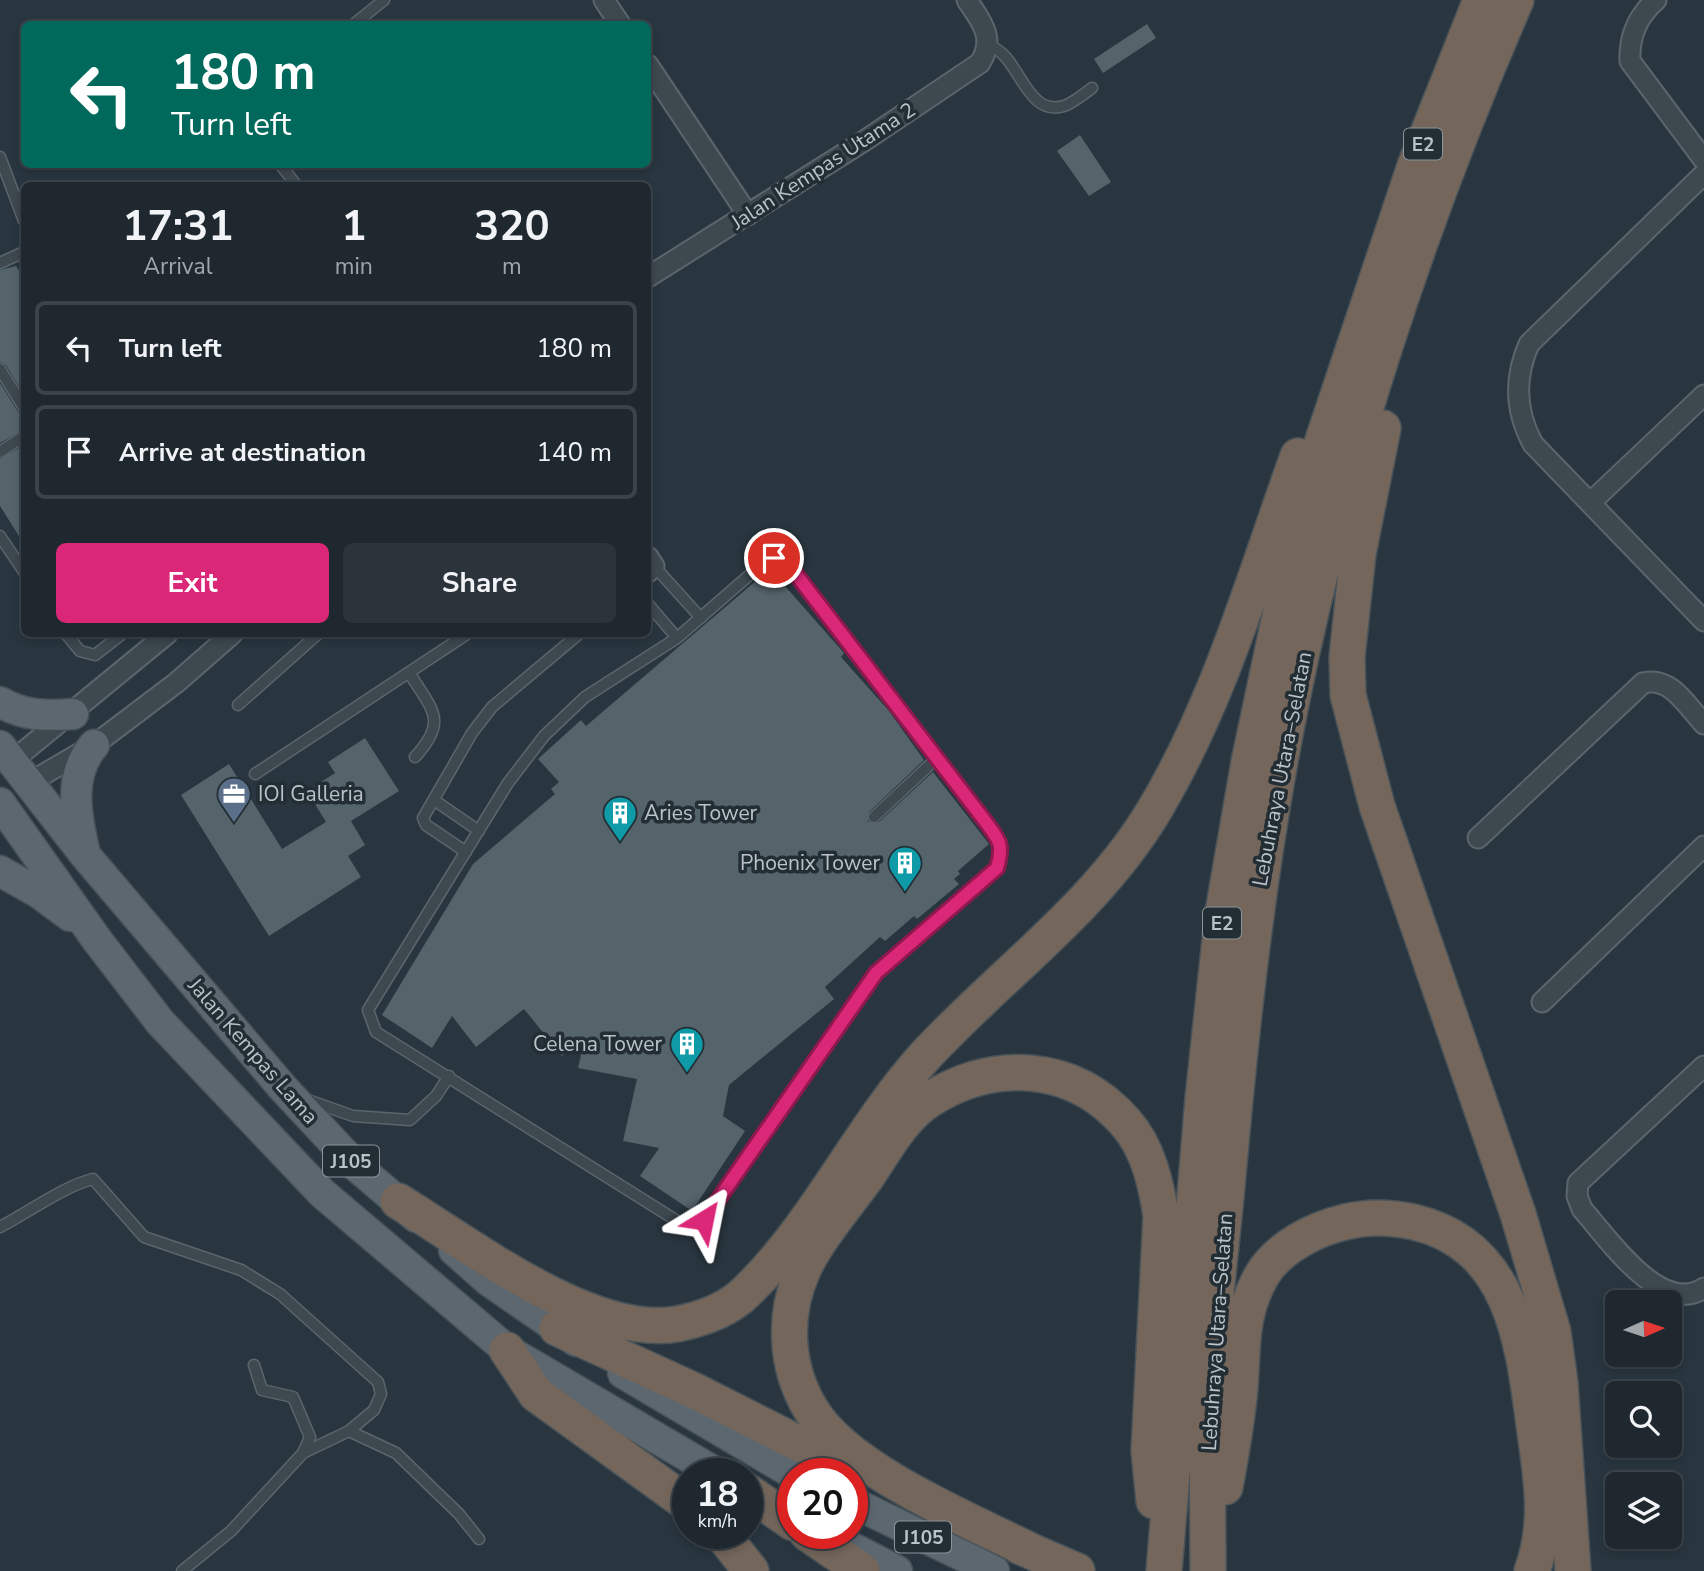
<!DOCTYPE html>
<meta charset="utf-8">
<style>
:root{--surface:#1f282f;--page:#2c343b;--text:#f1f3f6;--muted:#a1a6aa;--line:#3c444b;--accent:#db2777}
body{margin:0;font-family:"Nunito Sans",sans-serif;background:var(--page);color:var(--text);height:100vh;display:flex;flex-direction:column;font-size:26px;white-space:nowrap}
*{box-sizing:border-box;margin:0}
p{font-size:23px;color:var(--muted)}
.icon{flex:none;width:38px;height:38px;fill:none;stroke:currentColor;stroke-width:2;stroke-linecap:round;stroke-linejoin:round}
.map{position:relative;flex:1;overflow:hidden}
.drawer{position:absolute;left:21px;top:182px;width:630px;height:455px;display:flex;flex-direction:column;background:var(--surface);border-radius:10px;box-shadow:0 4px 10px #0003,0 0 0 2px var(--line)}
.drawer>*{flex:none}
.guide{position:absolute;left:21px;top:21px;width:630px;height:147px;border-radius:10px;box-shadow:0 4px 10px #0003,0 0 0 2px var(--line);background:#00695c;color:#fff;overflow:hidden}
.needle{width:46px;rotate:87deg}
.controls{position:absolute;left:1605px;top:1290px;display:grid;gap:14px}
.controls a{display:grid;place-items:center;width:77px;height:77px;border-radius:10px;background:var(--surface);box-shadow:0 4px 10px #0003,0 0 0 2px var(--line);font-size:35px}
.speed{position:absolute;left:672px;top:1458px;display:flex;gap:14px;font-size:35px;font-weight:700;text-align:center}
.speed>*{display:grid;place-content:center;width:91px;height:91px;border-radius:50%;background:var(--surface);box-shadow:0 4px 10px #0003,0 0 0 2px var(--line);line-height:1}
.speed small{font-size:18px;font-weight:400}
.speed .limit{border:10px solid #d22;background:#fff;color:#111}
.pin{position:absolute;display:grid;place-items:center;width:60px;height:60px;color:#fff;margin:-30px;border:4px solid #fff;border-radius:50%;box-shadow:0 2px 7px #0007}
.me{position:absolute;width:77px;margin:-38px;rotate:35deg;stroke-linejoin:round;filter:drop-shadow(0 0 5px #0008)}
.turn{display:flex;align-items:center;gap:24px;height:147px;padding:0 35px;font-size:32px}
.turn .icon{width:91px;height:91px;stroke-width:2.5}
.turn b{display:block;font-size:49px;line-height:60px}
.eta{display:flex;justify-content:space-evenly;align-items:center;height:119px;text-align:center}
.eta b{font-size:42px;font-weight:700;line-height:49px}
.action{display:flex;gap:14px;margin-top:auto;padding:14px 35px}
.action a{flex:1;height:80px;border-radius:10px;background:var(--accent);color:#fff;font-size:28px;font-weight:700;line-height:80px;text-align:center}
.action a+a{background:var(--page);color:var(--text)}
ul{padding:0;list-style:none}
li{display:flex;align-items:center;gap:21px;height:94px;margin:0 14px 10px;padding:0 21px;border:4px solid var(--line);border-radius:10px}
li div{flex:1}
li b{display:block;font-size:26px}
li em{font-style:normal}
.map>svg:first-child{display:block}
</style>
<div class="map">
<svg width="1704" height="1571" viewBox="0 0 1704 1571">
<rect width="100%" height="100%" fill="#29363f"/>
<!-- building -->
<path fill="#55636b" d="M 1147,24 L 1156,38 L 1103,73 L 1094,59 Z
M 1080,135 L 1111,182 L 1089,196 L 1057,151 Z
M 16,266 L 24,278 L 24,395 L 6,365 L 0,362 L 0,270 Z
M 0,383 L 18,412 L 24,415 L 24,429 L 0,443 Z
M 24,445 L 24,544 L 0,506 L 0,459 Z
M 770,569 L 844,653 L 841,657 L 889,711 L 924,760 L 869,812 L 868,822 L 879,822 L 933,772 L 989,844 L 958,871 L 960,874 L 954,879 L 959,884 L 917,919 L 914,916 L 885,941 L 880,937 L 825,987 L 834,999 L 729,1085 L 723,1116 L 745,1131 L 692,1211 L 640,1176 L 659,1148 L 623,1141 L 637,1079 L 578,1068 L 585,1037 L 562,1056 L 524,1009 L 476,1047 L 452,1016 L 432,1048 L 382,1015 L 473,864 L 555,794 L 551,789 L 559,782 L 538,759 L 581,720 L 586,726 Z
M 365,738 L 399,791 L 351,821 L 365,845 L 348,856 L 361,877 L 269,936 L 181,795 L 229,764 L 282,849 L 326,822 L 307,791 L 335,773 L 328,762 Z"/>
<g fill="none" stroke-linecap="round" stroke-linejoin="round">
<!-- lane casing -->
<g stroke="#5b656c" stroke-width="13">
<path id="lane" d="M 354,24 L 384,0
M 987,45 C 1020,52 1024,118 1064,106 C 1073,103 1084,94 1092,88
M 0,157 L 24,221
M 280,164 L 297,186
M 0,263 L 24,252
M 0,369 L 24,408
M 0,452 L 24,436
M 0,536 L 24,572
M 774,558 L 785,560 L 1001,842 L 997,868 L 876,973 L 704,1220 L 690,1229 L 376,1032 L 368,1010 L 508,783 L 544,736 L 585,697 L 677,638 L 761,565 Z
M 654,566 L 701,618
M 648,604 L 677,638
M 66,634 L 80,651 L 95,655 L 122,634
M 410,674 C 433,711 448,721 415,757
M 238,705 L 318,634
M 255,774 L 467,634
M 434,800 L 479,831
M 874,817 L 937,758
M 466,852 L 426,825 L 423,818 L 472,733 L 492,707 L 579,634
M 308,1100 L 353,1116 L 410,1120 L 436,1096 L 449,1076
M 0,1227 C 27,1213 66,1185 93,1179 L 144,1237 L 241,1270 L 280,1294 L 378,1382 L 381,1394 L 374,1410 L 349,1431 L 303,1453 L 231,1531 L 182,1571
M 254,1365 L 262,1390 L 293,1397 L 310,1437 L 303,1453
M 349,1431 L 396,1453 L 459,1514 L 479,1539"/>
</g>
<!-- street casing -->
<g stroke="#5b656c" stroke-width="23">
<path id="street" d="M 604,0 L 620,24
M 1656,0 C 1637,17 1629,36 1630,61 L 1704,160
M 648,65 L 748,215
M 1704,174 L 1529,344 C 1514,378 1515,411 1533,444 L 1704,621
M 648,277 L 864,141 L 980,63 C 996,38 981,21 967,0
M 1590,503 L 1704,395
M 648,557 L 654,566 L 648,572
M 11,762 L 167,634
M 27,784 L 94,745 L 176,683 L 232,634
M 1478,838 L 1643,683 C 1671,676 1686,705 1704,724
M 1542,1002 L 1704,846
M 1704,1066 L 1578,1183 L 1577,1196 L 1582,1209 C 1607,1237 1661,1317 1704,1288"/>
</g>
<!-- primary casing -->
<g stroke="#475158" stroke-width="33">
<path id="primary" d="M 0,702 C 24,716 46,716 73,714
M 0,746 L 85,855 L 283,1088 L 355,1165 L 416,1217
M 0,803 L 97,940 L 160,1022 L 322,1193 L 507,1350 L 718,1474
M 84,850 C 76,814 68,775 94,745
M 0,871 L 39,893 L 70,916
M 454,1250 L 489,1281 L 576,1341
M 623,1373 L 794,1474
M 852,1502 L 994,1571
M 841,1542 L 897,1571"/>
</g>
<!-- highway casing -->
<g stroke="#485259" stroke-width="38">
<path id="highway" d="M 1383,428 L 1358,554 L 1347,657 L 1348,695 L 1377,806 L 1518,1214 L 1553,1332 L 1560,1383 L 1573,1571
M 398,1201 C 470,1245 592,1339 677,1324 C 702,1319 728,1310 746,1292 C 817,1224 859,1129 925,1056 C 1002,973 1097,907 1155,809 C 1220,700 1255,575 1298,456
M 557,1328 L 695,1391 L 853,1471
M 507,1350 L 536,1394 L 688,1504
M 1225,1487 C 1231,1455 1237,1421 1240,1388 C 1243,1346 1240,1313 1262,1275 C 1279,1247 1315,1229 1345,1222 C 1368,1216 1391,1217 1414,1222 C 1512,1245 1523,1341 1534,1425 C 1541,1475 1550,1522 1532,1571
M 747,1491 L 793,1523
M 721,1533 L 751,1571
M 807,1533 L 862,1571
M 1019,1546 L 1077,1571
M 1039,1555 C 974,1522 846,1471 810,1408 C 785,1366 783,1314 803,1270 C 815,1242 847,1204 866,1178 C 884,1152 901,1118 929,1100 C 994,1059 1073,1062 1126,1123 C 1148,1148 1156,1183 1161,1216 L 1149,1451 L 1154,1501
M 1164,1571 L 1203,1098 L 1223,912 L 1249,762 L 1288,578 L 1322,443 L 1415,166 L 1481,0
M 1208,1571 C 1208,1509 1206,1447 1209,1385 C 1212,1315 1222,1244 1228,1175 C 1242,1019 1259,863 1290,709 C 1338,468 1418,225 1516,0"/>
</g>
<!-- lane -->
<use href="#lane" stroke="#3d484f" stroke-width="10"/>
<!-- street -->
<use href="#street" stroke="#3d484f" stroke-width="19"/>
<!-- primary -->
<use href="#primary" stroke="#5c676f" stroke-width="30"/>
<!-- highway -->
<use href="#highway" stroke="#74665b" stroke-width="35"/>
</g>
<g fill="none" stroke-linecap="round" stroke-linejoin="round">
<!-- route casing -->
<g stroke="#8e194d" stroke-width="18">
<path id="route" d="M 704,1220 L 876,973 L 997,868 C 1004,843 999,840 985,821 L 785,560 L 774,558"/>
</g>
<!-- route -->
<use href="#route" stroke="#db2777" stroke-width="12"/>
</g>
<!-- icons -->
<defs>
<g id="office-pin" transform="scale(1.75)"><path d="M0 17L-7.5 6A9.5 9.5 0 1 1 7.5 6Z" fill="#5c6f8a" stroke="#222d34"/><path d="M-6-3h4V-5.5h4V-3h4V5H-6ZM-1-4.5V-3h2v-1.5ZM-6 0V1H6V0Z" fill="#fff"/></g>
<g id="building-pin" transform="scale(1.75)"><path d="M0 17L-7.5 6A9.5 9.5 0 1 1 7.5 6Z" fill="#0f9aa8" stroke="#222d34"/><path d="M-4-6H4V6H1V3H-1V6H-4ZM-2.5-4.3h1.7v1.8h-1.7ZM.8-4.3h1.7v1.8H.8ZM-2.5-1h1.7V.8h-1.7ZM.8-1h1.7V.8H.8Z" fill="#fff"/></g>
</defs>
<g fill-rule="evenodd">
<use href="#office-pin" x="234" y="794"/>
<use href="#building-pin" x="620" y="813"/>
<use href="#building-pin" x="905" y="863"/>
<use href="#building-pin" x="687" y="1044"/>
</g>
<g text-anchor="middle" stroke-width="7" stroke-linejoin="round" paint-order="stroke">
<!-- shield labels -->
<g fill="#222d34" stroke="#8c959c" stroke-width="2">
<rect x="1404" y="128.5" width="38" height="31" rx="5"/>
<rect x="1203" y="907.5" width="38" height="31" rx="5"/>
<rect x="323" y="1145.5" width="56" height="31" rx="5"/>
<rect x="895" y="1521.5" width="56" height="31" rx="5"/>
</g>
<g font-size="19" font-weight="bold" fill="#bac2c9">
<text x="1423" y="151">E2</text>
<text x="1222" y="930">E2</text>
<text x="351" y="1168">J105</text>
<text x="923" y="1544">J105</text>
</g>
<!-- street labels -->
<g font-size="21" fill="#bac2c9" stroke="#222d34">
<text transform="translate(823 166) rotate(-33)" y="7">Jalan Kempas Utama 2</text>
<text transform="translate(1282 769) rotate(-79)" y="7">Lebuhraya Utara–Selatan</text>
<text transform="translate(253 1051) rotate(49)" y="7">Jalan Kempas Lama</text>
<text transform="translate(1217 1332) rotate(-86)" y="7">Lebuhraya Utara–Selatan</text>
</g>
<!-- poi labels -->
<g font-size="21" fill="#bac2c9" stroke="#222d34" text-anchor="start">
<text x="258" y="801">IOI Galleria</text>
<text x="644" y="820">Aries Tower</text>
<text x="880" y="870" text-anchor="end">Phoenix Tower</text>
<text x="662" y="1051" text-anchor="end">Celena Tower</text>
</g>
</g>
</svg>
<div class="controls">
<a><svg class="needle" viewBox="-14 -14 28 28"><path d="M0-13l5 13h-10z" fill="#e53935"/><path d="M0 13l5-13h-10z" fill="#a1a6aa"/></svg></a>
<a><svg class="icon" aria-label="search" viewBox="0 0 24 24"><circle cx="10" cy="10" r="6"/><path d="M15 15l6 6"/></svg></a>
<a><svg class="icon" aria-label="layers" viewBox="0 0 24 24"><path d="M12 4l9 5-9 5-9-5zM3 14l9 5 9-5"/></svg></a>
</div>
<div class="speed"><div>18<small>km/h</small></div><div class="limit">20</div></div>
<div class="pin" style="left:774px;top:558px;background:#d93025"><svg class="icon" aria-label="arrive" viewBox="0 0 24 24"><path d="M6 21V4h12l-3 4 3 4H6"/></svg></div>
<svg class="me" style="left:704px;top:1220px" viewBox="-20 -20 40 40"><path d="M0-17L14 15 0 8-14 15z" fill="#db2777" stroke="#fff" stroke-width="4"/></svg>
<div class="guide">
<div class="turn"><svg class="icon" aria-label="left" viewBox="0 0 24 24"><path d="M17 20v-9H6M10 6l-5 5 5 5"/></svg><div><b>180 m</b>Turn left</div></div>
</div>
<section class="drawer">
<div class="eta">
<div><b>17:31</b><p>Arrival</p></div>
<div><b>1</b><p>min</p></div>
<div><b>320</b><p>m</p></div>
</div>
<ul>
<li><svg class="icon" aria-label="left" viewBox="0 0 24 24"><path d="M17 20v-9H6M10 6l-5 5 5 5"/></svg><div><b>Turn left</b></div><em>180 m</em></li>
<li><svg class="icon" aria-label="arrive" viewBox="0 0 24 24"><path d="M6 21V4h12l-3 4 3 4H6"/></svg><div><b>Arrive at destination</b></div><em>140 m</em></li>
</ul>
<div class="action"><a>Exit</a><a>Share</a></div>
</section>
</div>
